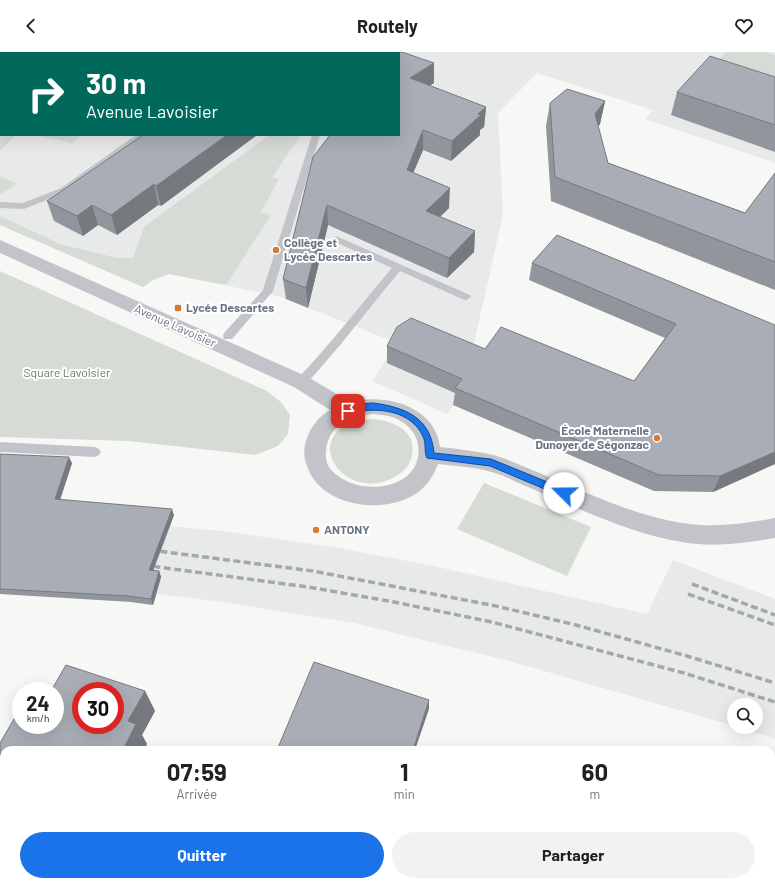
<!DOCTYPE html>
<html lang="fr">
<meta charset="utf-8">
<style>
:root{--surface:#fff;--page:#f2f2f2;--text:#202124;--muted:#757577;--accent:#1a73e8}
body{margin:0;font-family:Barlow,sans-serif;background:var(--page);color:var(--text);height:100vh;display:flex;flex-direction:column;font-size:15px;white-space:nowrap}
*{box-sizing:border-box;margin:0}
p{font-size:13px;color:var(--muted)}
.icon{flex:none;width:22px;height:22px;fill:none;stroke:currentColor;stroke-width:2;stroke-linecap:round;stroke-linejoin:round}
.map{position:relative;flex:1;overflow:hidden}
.drawer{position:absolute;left:0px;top:694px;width:775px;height:140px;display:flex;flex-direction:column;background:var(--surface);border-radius:12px 12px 0 0;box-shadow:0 4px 16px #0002}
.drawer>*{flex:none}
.hud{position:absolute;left:0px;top:0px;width:400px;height:84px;box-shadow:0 4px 16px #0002;background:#00695c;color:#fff;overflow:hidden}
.buttons{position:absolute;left:727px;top:646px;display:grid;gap:8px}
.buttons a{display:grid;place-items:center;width:36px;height:36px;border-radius:50%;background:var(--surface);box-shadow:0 4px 16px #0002;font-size:20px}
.speed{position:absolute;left:12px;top:630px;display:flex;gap:8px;font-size:20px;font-weight:700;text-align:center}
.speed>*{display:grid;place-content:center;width:52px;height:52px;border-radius:50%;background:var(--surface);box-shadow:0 4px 16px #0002;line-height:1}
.speed small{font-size:10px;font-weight:400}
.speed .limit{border:6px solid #d22;background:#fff;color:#111}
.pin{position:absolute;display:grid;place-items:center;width:34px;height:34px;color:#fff;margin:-17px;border-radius:8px;box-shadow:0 2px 6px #0006}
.me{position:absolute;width:44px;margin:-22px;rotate:292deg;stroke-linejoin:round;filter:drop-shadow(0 0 3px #0008)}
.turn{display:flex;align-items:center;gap:14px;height:84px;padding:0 20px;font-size:18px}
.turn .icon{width:52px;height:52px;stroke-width:2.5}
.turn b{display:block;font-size:28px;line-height:34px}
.eta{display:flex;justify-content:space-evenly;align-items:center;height:68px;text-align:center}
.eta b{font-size:24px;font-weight:700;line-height:28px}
.cta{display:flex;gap:8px;margin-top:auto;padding:8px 20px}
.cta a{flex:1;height:46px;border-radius:24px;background:var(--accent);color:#fff;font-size:16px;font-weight:700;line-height:46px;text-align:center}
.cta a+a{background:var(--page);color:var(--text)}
header{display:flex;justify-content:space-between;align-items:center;height:52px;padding:0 20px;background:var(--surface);font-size:18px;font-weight:700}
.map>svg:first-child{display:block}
</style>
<header><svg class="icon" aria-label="back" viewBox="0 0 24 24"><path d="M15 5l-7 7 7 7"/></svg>Routely<svg class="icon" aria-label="heart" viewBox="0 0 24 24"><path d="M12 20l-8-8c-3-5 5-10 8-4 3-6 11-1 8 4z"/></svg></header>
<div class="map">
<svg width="775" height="834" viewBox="0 0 775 834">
<rect width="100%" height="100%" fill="#f7f8f5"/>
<!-- built -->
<path fill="#e8e9e9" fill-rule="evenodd" d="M 0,0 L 775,0 L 775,111 L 645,67 L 653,58 L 537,21 L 498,61 L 503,163 L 474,291 L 493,300 L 447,362 L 372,329 L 397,291 L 281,245 L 169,222 L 153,228 L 143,235 L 0,173 ZM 1,1 L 399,1 L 399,83 L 1,83 Z
M 0,408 L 72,411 L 58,453 L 170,474 L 231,480 L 339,496 L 434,514 L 647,562 L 673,508 L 775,547 L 775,687 L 736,675 L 756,675 L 756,653 L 734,653 L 734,674 L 513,610 L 354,571 L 215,549 L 157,542 L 153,553 L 131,550 Z"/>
<!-- green -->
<path fill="#d6dcd5" d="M 0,0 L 223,0 L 1,1 L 1,83 L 16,83 L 0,99 Z
M 726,0 L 764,0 L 775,3 L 775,49 L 703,25 Z
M 34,83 L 81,83 L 73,91 Z
M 269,83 L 301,83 L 272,125 L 279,127 L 261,160 L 271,163 L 226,233 L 169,222 L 153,228 L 143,235 L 0,173 L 0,164 L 60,192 L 117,206 L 133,206 L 144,175 Z
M 0,124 L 17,132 L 0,143 Z
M 0,219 L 265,338 L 281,350 L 290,363 L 288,382 L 278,394 L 255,403 L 128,389 L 0,385 Z
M 372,367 C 387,368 407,374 412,390 C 414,401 411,413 402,420 C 347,462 288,375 372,367 Z
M 484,431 L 591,475 L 567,524 L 457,477 Z"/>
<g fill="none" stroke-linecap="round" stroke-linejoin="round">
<!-- service -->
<path fill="#c2c4c9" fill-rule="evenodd" d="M 136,83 L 146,83 L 67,140 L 24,157 L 0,156 L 0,150 L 23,151 L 61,136 Z
M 312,83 L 320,83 L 273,239 L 232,287 L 224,287 L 223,284 L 224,281 L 263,238 Z
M 336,184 L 470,243 L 471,245 L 466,248 L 462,247 L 400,219 C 368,257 339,297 305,333 L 297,333 L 295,330 L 297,327 C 331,292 360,253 392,216 L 333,189 L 331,187 Z
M 0,390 L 95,395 L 99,397 L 101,400 L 99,403 L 95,405 L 0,400 Z"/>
<!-- minor -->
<path fill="#c2c4c9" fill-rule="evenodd" d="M 0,188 L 308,325 L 350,350 C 384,341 435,353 440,395 C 459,397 478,399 497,404 C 512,409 527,416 542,422 C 587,441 633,463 682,471 C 713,476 744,472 775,466 L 775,486 C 744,491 713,496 682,490 C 628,481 578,456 528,435 C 517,431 506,424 495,421 C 476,415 457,414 438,412 C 435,420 431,427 426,433 C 398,464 329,459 310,421 C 304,409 302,399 307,386 C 311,375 319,364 330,358 L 294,335 L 0,201 ZM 373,362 C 381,363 390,363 397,367 C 406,371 414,379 417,388 C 429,437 361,448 332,419 C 327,414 325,406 326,399 C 328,373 350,364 373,362 Z
M 0,805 L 4,807 L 4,830 L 17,830 L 15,834 L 0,834 Z"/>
<!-- rail -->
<path stroke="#a3a7ae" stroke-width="3.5" stroke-dasharray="7 3.5" stroke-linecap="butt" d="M 150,498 L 313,519 L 496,554 L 576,573 L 687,604 L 775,631
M 143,513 L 308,535 L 394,550 L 492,570 L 684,621 L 775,650
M 692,532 L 775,563
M 688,542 L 775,573"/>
</g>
<!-- wall -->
<path fill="#91969d" d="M 399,1 L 434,31 L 429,34 L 486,55 L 484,75 L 480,78 L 480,83 L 451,109 L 423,98 L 413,121 L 449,156 L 440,165 L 475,179 L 474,200 L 447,226 L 328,173 L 308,256 L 286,247 L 283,227 Z
M 775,25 L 775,100 L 671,63 L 677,40 Z
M 605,49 L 600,72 L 598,75 L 608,111 L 745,161 L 775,121 L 775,238 L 551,149 L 546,74 L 550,51 Z
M 257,83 L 161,154 L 158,153 L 117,183 L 98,173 L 83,184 L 54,169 L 47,149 Z
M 532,211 L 775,273 L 775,412 L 713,440 L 654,439 L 453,353 L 455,341 L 387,311 L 387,294 L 485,297 L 634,329 L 665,286 L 529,228 Z
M 0,402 L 72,411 L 60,448 L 174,463 L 153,519 L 159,519 L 161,525 L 153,553 L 131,550 L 0,542 Z
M 145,639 L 155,659 L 142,683 L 147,692 L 144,698 L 4,698 L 4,717 L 0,712 L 0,691 Z
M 4,719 L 4,758 L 0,754 L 0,726 Z
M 172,830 L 567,830 L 566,834 L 183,834 Z
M 614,830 L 746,830 L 746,834 L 613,834 Z"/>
<!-- shaded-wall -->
<path fill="#767a7f" d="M 434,11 L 434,31 L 410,46 L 410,26 Z
M 605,49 L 600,72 L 590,86 L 595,62 Z
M 486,55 L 484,75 L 480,78 L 480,83 L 451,109 L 452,89 L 478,62 Z
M 423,78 L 423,98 L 406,138 L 407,118 Z
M 227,83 L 257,83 L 161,154 L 156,134 Z
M 154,132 L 158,153 L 117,183 L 111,163 Z
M 450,136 L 449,156 L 425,179 L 426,159 Z
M 92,153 L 98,173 L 83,184 L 77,164 Z
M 327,153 L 328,173 L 308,256 L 306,236 Z
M 475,179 L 474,200 L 447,226 L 449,206 Z
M 775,400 L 775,412 L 713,440 L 720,424 Z
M 69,405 L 72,411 L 58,454 L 55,447 Z
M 172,457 L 174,463 L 151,524 L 149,518 Z
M 159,519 L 161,525 L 153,553 L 151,547 Z
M 145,639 L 155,659 L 142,683 L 147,692 L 144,698 L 123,698 L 128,669 Z
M 429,648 L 429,657 L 415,698 L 413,698 Z"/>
<!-- building -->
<path fill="#a9aeb6" stroke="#767a7f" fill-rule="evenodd" d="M 255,0 L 343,0 L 346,1 L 253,1 Z
M 388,0 L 402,0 L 434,11 L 410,26 L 486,55 L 478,62 L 481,63 L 452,89 L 423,78 L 407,118 L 450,136 L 426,159 L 475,179 L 449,206 L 327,153 L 306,236 L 283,227 L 313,105 L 330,83 L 399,83 L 399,1 L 386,1 Z
M 710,4 L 775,25 L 775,73 L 677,40 Z
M 567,37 L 605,49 L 595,62 L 608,111 L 745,161 L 775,121 L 775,210 L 555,125 L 550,51 Z
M 143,83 L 227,83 L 156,134 L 154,132 L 111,163 L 92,153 L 77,164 L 47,149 Z
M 557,183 L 775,273 L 775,400 L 720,424 L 659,423 L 455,336 L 462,327 L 387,294 L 397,275 L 411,266 L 485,297 L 501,275 L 634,329 L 676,272 L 532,211 Z
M 0,402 L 69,405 L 55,447 L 172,457 L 149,518 L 159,519 L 151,547 L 128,544 L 0,537 Z
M 314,610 L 429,648 L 413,698 L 277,698 Z
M 66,613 L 145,639 L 128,669 L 136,672 L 123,698 L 4,698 L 4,708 L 0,707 L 0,691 L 21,655 L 21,673 L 55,673 L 55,639 L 51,639 ZM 81,639 L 115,639 L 115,673 L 81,673 Z
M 4,719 L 4,748 L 0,747 L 0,726 Z
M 185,830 L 567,830 L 566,834 L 196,834 Z
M 617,830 L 746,830 L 746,834 L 616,834 Z"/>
<!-- route -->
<path fill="#1a73e8" stroke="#114b97" d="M 373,351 C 404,355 431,365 434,401 L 491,407 L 567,438 L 569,441 L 567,444 L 561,444 L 490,414 L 427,406 C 424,400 426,393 424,387 C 413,357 374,354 348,362 L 343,359 L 344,357 L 357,352 Z"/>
<!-- markers -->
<g fill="#d57a39" stroke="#fff" stroke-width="1.5">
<circle cx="276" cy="198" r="4"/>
<rect x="174" y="252" width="8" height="8" rx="2"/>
<circle cx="657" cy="386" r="4"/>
<circle cx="316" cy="478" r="4"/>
</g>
<g text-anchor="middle" stroke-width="4" stroke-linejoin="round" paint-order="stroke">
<!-- poi labels -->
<g font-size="12" font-weight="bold" fill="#697384" stroke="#fff" text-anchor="start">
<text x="284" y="195">Collège et<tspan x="284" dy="14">Lycée Descartes</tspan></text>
<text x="186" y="260">Lycée Descartes</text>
<text x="649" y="383" text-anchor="end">École Maternelle<tspan x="649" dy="14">Dunoyer de Ségonzac</tspan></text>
<text x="324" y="482">ANTONY</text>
</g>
<!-- street labels -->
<g font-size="12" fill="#697384" stroke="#fff">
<text transform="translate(175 274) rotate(24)" y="4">Avenue Lavoisier</text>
</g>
<!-- park labels -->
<g font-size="12" fill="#687b68" stroke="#fff">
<text x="67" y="325">Square Lavoisier</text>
</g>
</g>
</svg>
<div class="buttons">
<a><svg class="icon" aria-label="search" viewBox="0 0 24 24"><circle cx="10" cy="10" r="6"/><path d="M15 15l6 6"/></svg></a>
</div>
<div class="speed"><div>24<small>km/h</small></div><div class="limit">30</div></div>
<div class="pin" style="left:348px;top:359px;background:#d93025"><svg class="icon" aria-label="arrive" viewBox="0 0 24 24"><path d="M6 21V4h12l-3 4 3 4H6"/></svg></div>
<svg class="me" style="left:564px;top:441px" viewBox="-20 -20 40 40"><circle r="19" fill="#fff"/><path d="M0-13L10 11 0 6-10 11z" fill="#1a73e8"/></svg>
<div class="hud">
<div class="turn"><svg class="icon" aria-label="right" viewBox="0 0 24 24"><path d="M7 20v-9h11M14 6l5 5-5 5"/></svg><div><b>30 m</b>Avenue Lavoisier</div></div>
</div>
<section class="drawer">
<div class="eta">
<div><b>07:59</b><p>Arrivée</p></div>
<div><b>1</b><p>min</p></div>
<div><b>60</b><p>m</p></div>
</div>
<div class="cta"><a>Quitter</a><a>Partager</a></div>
</section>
</div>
